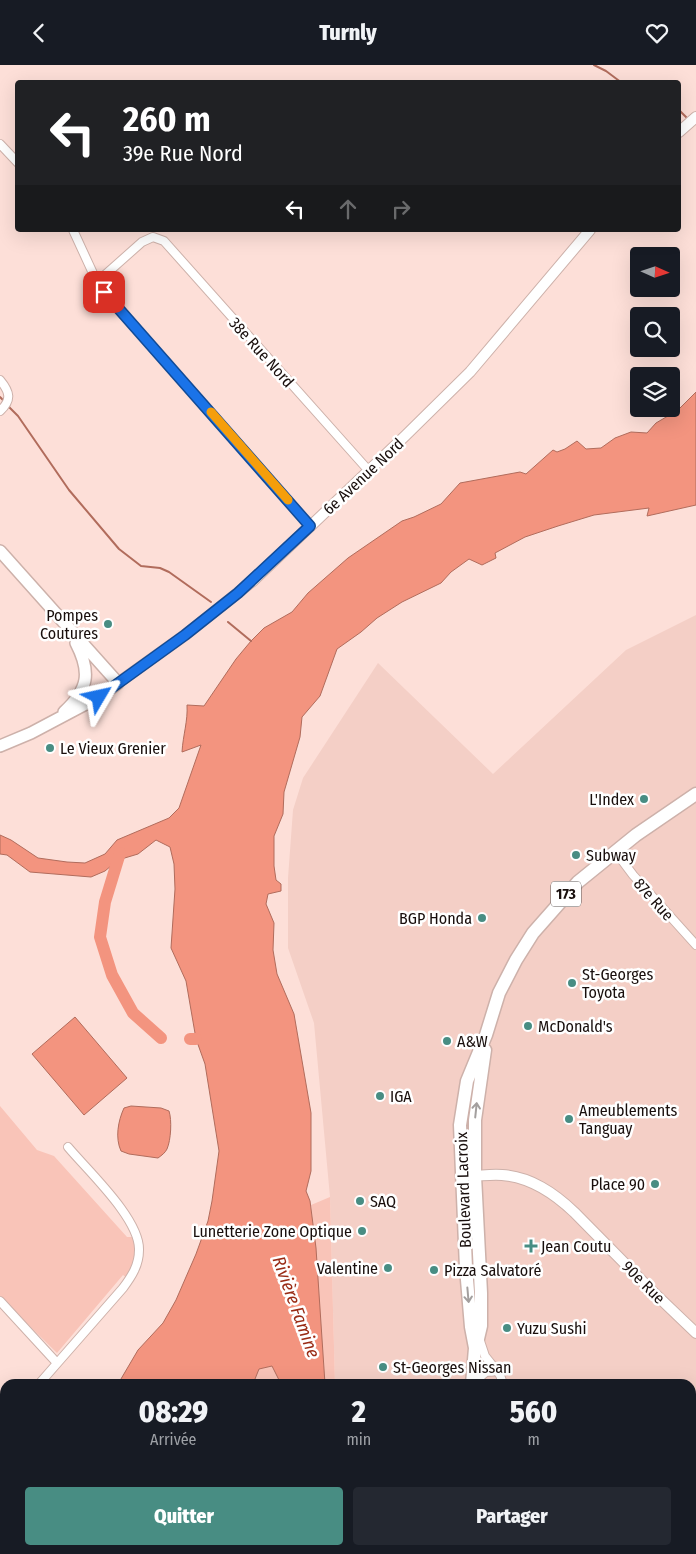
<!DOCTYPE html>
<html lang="fr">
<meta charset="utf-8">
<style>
:root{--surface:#171b24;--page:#242831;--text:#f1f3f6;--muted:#9ea1a6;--accent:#488d83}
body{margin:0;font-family:"Fira Sans Condensed",sans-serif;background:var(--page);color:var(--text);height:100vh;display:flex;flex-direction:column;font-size:19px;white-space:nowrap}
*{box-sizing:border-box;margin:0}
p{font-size:16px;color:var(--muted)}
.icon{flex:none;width:28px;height:28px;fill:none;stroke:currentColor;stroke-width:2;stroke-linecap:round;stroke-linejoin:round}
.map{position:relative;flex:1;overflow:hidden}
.details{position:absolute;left:0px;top:1314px;width:696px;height:176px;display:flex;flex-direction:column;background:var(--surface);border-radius:15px 15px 0 0;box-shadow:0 5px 20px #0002}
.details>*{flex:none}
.guide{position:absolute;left:15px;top:15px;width:666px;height:152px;border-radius:5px;box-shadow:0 5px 20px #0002;background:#202124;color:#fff;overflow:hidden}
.needle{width:32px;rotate:93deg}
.buttons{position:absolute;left:630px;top:182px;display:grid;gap:10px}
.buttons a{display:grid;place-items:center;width:50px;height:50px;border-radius:5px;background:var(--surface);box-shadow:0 5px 20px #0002;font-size:25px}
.pin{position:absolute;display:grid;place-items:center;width:42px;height:42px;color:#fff;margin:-21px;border-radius:10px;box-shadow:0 2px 8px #0006}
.me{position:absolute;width:55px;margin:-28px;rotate:54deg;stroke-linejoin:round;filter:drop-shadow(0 0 4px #0008)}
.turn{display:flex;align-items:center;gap:18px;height:105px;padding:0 25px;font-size:22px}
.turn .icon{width:65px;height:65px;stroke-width:2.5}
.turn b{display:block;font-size:35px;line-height:42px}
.lanes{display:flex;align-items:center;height:48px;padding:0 25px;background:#0003;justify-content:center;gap:25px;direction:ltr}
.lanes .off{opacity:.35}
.eta{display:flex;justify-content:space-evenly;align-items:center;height:85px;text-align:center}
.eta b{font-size:30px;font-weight:800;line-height:35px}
.cta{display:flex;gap:10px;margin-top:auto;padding:10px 25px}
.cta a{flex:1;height:58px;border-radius:5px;background:var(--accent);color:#fff;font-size:20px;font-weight:800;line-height:58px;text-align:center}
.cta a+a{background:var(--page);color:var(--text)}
header{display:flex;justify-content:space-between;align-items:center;height:65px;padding:0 25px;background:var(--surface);font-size:22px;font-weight:800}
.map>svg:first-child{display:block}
</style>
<header><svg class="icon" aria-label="back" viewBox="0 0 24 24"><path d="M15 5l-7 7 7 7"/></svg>Turnly<svg class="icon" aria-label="heart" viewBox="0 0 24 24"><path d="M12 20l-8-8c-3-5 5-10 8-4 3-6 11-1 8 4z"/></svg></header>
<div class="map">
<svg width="696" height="1489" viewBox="0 0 696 1489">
<rect width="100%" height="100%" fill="#fddfd8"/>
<!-- built -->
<path fill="#f4cfc6" d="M 696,550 L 696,1383 L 691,1381 L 691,1319 L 335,1319 L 330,1132 L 314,958 L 288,883 L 288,813 L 293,745 L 303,713 L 378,598 L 493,709 L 626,585 Z
M 337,1485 L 508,1485 L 508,1489 L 337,1489 Z"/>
<!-- green -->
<path fill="#f9c4b8" d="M 0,1041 L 37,1085 L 54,1091 L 127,1172 L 137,1172 L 139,1183 L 129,1215 L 123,1210 L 57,1288 L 0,1232 Z
M 330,1132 L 335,1319 L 323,1319 L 311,1140 Z
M 272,1301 L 281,1319 L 253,1319 L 259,1304 Z
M 122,1485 L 228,1485 L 229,1489 L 118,1489 Z
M 253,1485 L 292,1485 L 290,1489 L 252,1489 Z"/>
<!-- water -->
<path fill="#f3947f" stroke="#b16c5c" d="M 696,327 L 696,440 L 647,451 L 649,443 L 594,450 L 558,461 L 525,472 L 495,488 L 496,493 L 482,500 L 469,494 L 451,507 L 441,518 L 402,537 L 377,553 L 361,567 L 337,584 L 320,631 L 302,652 L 300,672 L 284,727 L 283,749 L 274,771 L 274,801 L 276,815 L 281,819 L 281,826 L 268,829 L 266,839 L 274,858 L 273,885 L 277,909 L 294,949 L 311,1048 L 311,1106 L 306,1126 L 310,1136 L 316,1183 L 325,1319 L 281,1319 L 272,1301 L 259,1304 L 253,1319 L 118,1319 L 138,1285 L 163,1258 L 176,1235 L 196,1189 L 208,1156 L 212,1136 L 219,1086 L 205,999 L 196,974 L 186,916 L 171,883 L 175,824 L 174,799 L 170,782 L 156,775 L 138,789 L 118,795 L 105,806 L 91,812 L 30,807 L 7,790 L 0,789 L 0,770 L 11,775 L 38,793 L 67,797 L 85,798 L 105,789 L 117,775 L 169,753 L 179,743 L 201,680 L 182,687 C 183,670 188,656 187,640 L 204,641 L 236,594 L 251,576 L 264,563 L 292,547 L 308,528 L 348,493 L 402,456 L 414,452 L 441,439 L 460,418 L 520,407 L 526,409 L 553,385 L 557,387 L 565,384 L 577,376 L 586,384 L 601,383 L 615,373 L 631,367 L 647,368 L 656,358 L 678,345 Z
M 75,952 L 127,1013 L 84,1050 L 32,989 Z
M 131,1041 L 161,1043 L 169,1046 C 172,1055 171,1075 167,1084 C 165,1088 162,1090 158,1093 L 129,1089 L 121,1086 C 115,1073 118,1056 124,1043 Z
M 5,1438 L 5,1485 L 122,1485 L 118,1489 L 0,1489 L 0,1442 Z
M 228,1485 L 253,1485 L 252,1489 L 229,1489 Z"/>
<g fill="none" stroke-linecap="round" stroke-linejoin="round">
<!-- stream -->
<path stroke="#b16c5c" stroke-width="2" d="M 594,0 L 606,6 L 622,18
M 679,45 L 686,52
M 0,332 L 5,337
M 8,341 L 18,351 L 69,425 L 119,484 L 141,501 L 160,503 L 169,507 L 211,537
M 228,557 L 251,576"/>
<!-- river -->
<path stroke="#f3947f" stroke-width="12" d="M 120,788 L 105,837 L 100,872 L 112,910 L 133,948 L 161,973
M 190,974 L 196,974"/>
<!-- minor casing -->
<g stroke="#cdb1aa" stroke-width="10">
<path id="minor" d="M 0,79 L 18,98
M 73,165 L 97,217 L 104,227 L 310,461
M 97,217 L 142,177 L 153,172 L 164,176 L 369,406
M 0,315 C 10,327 12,335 0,346
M 615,786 L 633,810 L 696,880
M 0,1236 L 57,1298
M 479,1273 L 485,1291 L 500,1310 L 503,1319
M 39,1319 L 123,1223 C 132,1211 139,1200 139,1185 C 140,1154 88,1106 68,1082
M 472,1319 L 486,1307 L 497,1306
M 0,1341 L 5,1347
M 0,1365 L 5,1359
M 691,1478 L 696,1480
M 503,1486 L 513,1489"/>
</g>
<!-- tertiary casing -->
<g stroke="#cdb1aa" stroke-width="12">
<path id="tertiary" d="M 679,67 L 696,52
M 118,618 L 185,570 L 254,515 L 405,371 L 470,307 L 590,165
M 470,1111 C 480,1111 491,1109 502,1110 C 531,1112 554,1128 574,1147 L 649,1223 L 696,1268"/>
</g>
<!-- secondary casing -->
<g stroke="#cdb1aa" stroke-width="14">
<path id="secondary" d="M 0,486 L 118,618 L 99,632 L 31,668 L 0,681
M 64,647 C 89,624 91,607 76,578"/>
</g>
<!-- primary casing -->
<g stroke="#cdb1aa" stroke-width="15">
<path id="primary" d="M 477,1278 L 481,1261 L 481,1228 L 475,1111 L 475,1055 L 485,985
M 472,1319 L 475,1283 L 471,1262 L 466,1203 L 460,1060 L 467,1016 L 486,970 L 499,928 L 516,895 L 533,868 L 578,817 L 636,770 L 696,729
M 403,1489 L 405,1485"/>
</g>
<!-- minor -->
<use href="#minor" stroke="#fff" stroke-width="8"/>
<!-- tertiary -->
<use href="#tertiary" stroke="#fff" stroke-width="10"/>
<!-- secondary -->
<use href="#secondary" stroke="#fff" stroke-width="11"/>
<!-- primary -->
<use href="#primary" stroke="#fff" stroke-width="12"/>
</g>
<!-- one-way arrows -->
<defs><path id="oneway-shaft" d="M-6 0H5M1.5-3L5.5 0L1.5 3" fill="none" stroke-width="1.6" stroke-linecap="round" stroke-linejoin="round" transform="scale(1.25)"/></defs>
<g stroke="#a39f9e">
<use href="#oneway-shaft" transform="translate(476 1045) rotate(-84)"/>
<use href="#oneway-shaft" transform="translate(468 1230) rotate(85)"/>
</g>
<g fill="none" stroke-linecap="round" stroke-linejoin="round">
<!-- route casing -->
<g stroke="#114b97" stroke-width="12">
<path id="route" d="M 99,632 L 185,570 L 238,528 L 310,461 L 104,227"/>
</g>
<!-- route -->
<use href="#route" stroke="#1a73e8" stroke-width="9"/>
<!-- slow -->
<path stroke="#f59e0b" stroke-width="9" d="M 211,347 L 288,435"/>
</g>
<!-- markers -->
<g fill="#488d83" stroke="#fff" stroke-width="2">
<circle cx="108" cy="559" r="5"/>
<circle cx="50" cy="683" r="5"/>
<circle cx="644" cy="734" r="5"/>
<circle cx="576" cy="790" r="5"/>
<circle cx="482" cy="853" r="5"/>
<circle cx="572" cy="918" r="5"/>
<circle cx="528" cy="961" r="5"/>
<circle cx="447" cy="976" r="5"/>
<circle cx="380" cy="1031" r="5"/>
<circle cx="569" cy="1054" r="5"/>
<circle cx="655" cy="1119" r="5"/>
<circle cx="360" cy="1136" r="5"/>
<circle cx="362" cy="1166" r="5"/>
<path d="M528.5 1173.5h5v5h5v5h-5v5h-5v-5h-5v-5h5z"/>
<circle cx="388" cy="1203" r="5"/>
<circle cx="434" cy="1205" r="5"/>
<circle cx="507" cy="1263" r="5"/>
<circle cx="383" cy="1302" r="5"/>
</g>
<g text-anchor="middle" stroke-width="5" stroke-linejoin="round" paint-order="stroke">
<!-- shield labels -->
<rect fill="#fff" stroke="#5d5655" stroke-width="1" x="551" y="816.5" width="30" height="25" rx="4"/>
<g font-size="15" font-weight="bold" fill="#180e0c">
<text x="566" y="834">173</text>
</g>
<!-- street labels -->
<g font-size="16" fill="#180e0c" stroke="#fff">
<text transform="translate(262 287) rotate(48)" y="6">38e Rue Nord</text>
<text transform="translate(363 411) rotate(-43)" y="6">6e Avenue Nord</text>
<text transform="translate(654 834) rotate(48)" y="6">87e Rue</text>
<text transform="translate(463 1125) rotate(-92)" y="6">Boulevard Lacroix</text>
<text transform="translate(644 1217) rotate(45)" y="6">90e Rue</text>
</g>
<!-- poi labels -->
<g font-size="16" fill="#180e0c" stroke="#fff" text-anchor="start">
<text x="98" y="556" text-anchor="end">Pompes<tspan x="98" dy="18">Coutures</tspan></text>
<text x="60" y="689">Le Vieux Grenier</text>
<text x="634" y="740" text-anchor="end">L'Index</text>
<text x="586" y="796">Subway</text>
<text x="472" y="859" text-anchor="end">BGP Honda</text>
<text x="582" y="915">St-Georges<tspan x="582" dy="18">Toyota</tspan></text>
<text x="538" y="967">McDonald's</text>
<text x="457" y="982">A&amp;W</text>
<text x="390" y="1037">IGA</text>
<text x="579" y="1051">Ameublements<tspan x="579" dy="18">Tanguay</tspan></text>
<text x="645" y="1125" text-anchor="end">Place 90</text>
<text x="370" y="1142">SAQ</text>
<text x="352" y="1172" text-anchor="end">Lunetterie Zone Optique</text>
<text x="541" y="1187">Jean Coutu</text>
<text x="378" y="1209" text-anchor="end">Valentine</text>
<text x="444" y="1211">Pizza Salvatoré</text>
<text x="517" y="1269">Yuzu Sushi</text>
<text x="393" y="1308">St-Georges Nissan</text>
</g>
<!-- water labels -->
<g font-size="18" font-style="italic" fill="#992b15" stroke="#fff">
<text transform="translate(296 1242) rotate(70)" y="6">Rivière Famine</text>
</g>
</g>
</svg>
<div class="buttons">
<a><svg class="needle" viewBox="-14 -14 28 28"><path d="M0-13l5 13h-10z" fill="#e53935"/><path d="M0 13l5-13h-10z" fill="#9ea1a6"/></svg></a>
<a><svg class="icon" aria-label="search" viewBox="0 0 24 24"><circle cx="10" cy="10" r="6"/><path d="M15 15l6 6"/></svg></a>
<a><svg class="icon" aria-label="layers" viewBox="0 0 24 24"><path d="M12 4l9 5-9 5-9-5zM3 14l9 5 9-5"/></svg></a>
</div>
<div class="pin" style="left:104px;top:227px;background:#d93025"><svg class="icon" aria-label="arrive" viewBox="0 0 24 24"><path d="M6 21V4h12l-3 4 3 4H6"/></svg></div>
<svg class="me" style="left:99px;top:632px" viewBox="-20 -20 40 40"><path d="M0-17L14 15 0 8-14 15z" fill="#1a73e8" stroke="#fff" stroke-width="4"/></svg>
<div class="guide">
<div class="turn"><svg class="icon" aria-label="left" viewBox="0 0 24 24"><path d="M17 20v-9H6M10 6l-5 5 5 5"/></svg><div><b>260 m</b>39e Rue Nord</div></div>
<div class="lanes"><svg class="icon" aria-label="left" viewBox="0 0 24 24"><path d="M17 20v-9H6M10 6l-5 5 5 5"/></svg><svg class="icon off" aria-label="ahead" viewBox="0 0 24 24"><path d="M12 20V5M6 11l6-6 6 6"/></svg><svg class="icon off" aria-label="right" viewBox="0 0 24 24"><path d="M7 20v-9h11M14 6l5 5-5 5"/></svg></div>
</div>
<section class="details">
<div class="eta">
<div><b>08:29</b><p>Arrivée</p></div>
<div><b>2</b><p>min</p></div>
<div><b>560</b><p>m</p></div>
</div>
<div class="cta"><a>Quitter</a><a>Partager</a></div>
</section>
</div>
